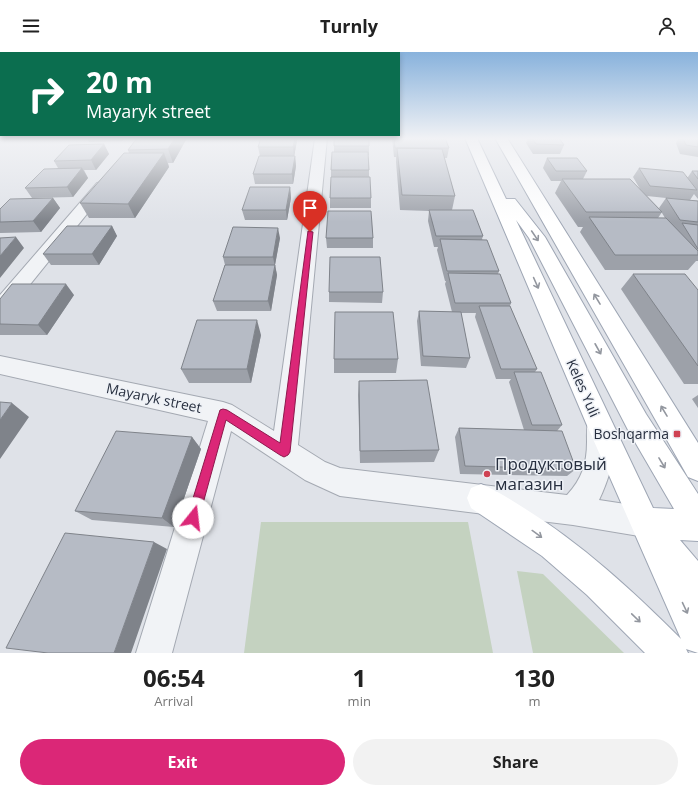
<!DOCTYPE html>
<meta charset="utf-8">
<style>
:root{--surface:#fff;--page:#f2f2f2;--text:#222;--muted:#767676;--accent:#db2777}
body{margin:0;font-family:"Open Sans",sans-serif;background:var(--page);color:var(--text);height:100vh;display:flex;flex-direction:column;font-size:15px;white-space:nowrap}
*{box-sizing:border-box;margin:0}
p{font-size:13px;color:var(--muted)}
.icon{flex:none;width:22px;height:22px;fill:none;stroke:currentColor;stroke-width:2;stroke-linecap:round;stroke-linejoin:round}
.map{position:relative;height:601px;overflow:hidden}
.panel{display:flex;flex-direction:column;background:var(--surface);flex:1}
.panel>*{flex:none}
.top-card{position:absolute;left:0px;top:0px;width:400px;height:84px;box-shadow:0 2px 6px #0003;background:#0b6e4f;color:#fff;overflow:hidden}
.pin{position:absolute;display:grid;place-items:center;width:34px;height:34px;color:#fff;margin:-41px -17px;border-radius:50% 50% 50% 0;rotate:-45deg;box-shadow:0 0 4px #0007}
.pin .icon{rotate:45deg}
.me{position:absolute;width:44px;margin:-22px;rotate:16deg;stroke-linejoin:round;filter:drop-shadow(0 0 3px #0008)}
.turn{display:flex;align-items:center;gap:14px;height:84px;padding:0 20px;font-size:18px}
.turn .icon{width:52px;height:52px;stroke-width:2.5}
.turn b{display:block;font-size:28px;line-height:34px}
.eta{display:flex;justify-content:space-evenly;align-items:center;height:68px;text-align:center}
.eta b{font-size:24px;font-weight:700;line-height:28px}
.primary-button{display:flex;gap:8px;margin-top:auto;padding:8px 20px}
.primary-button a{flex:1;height:46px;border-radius:24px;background:var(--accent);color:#fff;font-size:16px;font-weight:700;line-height:46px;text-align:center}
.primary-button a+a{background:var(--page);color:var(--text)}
header{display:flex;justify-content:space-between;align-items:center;height:52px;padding:0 20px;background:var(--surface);font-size:18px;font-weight:700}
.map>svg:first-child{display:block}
</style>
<header><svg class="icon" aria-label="menu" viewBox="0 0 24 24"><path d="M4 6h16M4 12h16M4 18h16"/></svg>Turnly<svg class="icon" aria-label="person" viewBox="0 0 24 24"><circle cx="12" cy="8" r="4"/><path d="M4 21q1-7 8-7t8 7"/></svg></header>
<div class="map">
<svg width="698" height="601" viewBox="0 0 698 601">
<rect width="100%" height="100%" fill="#dfe2e8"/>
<!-- green -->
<path fill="#c4d2c0" d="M 261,470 L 468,470 L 493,601 L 244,601 Z
M 517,519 L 543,522 L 624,601 L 533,601 Z"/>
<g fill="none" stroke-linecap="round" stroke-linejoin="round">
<!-- minor casing -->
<g stroke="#a4a9b2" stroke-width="2">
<path id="minor" d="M 315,86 L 327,86 L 298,393 L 325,410 L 340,416 L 567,443 C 582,427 587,411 587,390 C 587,380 586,374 590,365 L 599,362 L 608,365 C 620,392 611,423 599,448 L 645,455 L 656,459 L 660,470 L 656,481 L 645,485 L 573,473 L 340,444 L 305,428 L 231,379 L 172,601 L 136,601 L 208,369 L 0,322 L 0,304 L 223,350 L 232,353 L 274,379 Z
M 102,130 L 107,131 L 109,134 L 107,137 L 7,261 L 0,263 L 0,243 L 97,131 Z"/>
</g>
<!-- primary casing -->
<g stroke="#9ea6b4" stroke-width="2">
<path id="primary" d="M 465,86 L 477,86 L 506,147 L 515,147 L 545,185 L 646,362 L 698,442 L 698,489 L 680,488 L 698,509 L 698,601 L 686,597 L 688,601 L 645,601 L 587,543 L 542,504 L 471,456 L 467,446 L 471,436 L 481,432 C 496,438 510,447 524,456 C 582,492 633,539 681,587 L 586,371 ZM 516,168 L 529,186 L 628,378 L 674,457 L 653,456 Z
M 495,86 L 507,86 L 698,391 L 698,429 L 688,425 Z"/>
</g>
<!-- minor -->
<use href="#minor" fill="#f1f3f6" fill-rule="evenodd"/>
<!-- primary -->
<use href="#primary" fill="#fff" fill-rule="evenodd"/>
</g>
<!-- wall -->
<path fill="#9da1a9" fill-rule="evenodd" d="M 87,86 L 125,86 L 122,89 L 89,90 Z
M 137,86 L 187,86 L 173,111 L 168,111 L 169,115 L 135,166 L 89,166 L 80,151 L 129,101 L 128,98 Z
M 261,86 L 299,86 L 298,88 L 297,88 L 294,104 L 295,104 L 296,114 L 293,132 L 255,132 L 253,122 L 260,104 L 258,95 Z
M 392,86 L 445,86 L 449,96 L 447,106 L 444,106 L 455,144 L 452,158 L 483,184 L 482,187 L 499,219 L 498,222 L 511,251 L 510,254 L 537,317 L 535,320 L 562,373 L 557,379 L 576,417 L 567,424 L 460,422 L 455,385 L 459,376 L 524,378 L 509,330 L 511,327 L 496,327 L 475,265 L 476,261 L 461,261 L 470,306 L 466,316 L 421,314 L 417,269 L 419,259 L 452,260 L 445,232 L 446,229 L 445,229 L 437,198 L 438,195 L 434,195 L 428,169 L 429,159 L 400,158 L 396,110 L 396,105 L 394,105 Z
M 528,86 L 559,86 L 564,93 L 560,102 L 533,102 L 526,91 Z
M 679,86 L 698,86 L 698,105 L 680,102 L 676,91 Z
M 104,92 L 109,102 L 96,118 L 84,118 L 88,126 L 73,145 L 32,146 L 25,136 L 58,116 L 54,109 Z
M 334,94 L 369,94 L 369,103 L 368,103 L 369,118 L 369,125 L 371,146 L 371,156 L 330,156 L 330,146 L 331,125 L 331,118 L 334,100 Z
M 547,106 L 587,119 L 583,127 L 640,137 L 633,125 L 639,116 L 688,125 L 692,119 L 698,119 L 698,147 L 694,142 L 690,148 L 698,149 L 698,209 L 696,209 L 688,218 L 605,218 L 580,180 L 583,175 L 578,175 L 555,141 L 561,129 L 551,129 L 543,116 ZM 647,144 L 666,146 L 659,156 L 665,166 L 658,166 L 662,160 Z
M 290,135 L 291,146 L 287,168 L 245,168 L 242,158 Z
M 53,146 L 60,156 L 41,180 L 0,181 L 0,157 Z
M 112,174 L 117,184 L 99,213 L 51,213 L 43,202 Z
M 280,186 L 275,213 L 277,223 L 271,259 L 217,259 L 213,249 L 225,213 L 223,205 Z
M 326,186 L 373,186 L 373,196 L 327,196 Z
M 633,222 L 698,238 L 698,332 L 684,332 L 621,237 Z
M 329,240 L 383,240 L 382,251 L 329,250 Z
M 74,243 L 47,283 L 0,283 L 0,247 Z
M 261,283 L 251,331 L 189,331 L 181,317 Z
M 334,307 L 398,307 L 396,321 L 334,321 Z
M 359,329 L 439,398 L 434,410 L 360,411 L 358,343 Z
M 698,343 L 698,356 L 692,347 Z
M 192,385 L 201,397 L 174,475 L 92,468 L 75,459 Z"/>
<!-- shaded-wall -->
<path fill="#7f838a" d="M 121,86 L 125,86 L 122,89 Z
M 175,86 L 187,86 L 173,111 L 168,97 Z
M 295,86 L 297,86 L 297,89 L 294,105 L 293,95 Z
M 104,92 L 109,102 L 96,118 L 91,108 Z
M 164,101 L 169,115 L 135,166 L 128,152 Z
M 295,104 L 296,114 L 293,132 L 292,122 Z
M 82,116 L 88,126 L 73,145 L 67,135 Z
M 290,135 L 291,146 L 287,168 L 286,158 Z
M 53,146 L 60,156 L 41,180 L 33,169 Z
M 112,174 L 117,184 L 99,213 L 92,202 Z
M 278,176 L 280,186 L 275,213 L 277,223 L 271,259 L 268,249 L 275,215 L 273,205 Z
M 16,185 L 24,196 L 0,226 L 0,204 Z
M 66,232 L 74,243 L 47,283 L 38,273 Z
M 257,268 L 261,283 L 251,331 L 247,317 Z
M 12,351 L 29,365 L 0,407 L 0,368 Z
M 192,385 L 201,397 L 174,475 L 162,466 Z
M 154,490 L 167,497 L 131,601 L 114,601 Z"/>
<!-- building -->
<path fill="#b6bbc5" stroke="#7f838a" d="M 137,86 L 175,86 L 168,97 L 128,98 Z
M 261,86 L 295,86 L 293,95 L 258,95 Z
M 334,86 L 369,86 L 369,94 L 334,94 Z
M 394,86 L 445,86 L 449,96 L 395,96 Z
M 532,86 L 559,86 L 564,93 L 536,92 Z
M 683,86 L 698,86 L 698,95 L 686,93 Z
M 104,92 L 91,108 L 54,109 L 69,93 Z
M 397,96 L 442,97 L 455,144 L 402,143 Z
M 332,100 L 368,100 L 369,118 L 331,118 Z
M 124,101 L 164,101 L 128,152 L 80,151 Z
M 259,104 L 295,104 L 292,122 L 253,122 Z
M 547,106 L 577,106 L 587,119 L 556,119 Z
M 82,116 L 67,135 L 25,136 L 44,117 Z
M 639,116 L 683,120 L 697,138 L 650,134 Z
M 692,119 L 698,119 L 698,127 Z
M 331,125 L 370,125 L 371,146 L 330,146 Z
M 562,127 L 630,127 L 662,160 L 586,160 Z
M 250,135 L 290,135 L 286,158 L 242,158 Z
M 53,146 L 33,169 L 0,170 L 0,157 L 10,147 Z
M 666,146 L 698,149 L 698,170 L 680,168 Z
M 429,158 L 473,158 L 483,184 L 436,184 Z
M 328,159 L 371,159 L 373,186 L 326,186 Z
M 589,165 L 666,166 L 698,199 L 698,203 L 615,203 Z
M 682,171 L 698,173 L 698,197 Z
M 67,174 L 112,174 L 92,202 L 43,202 Z
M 233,175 L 278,176 L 273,205 L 223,205 Z
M 16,185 L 0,204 L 0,186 Z
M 440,187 L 487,188 L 499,219 L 447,219 Z
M 330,205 L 380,205 L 383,240 L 329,240 Z
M 225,213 L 275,213 L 268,249 L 213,249 Z
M 448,221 L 500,222 L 511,251 L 455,251 Z
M 633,222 L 685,222 L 698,238 L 698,314 Z
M 12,232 L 66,232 L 38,273 L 0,272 L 0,247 Z
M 479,254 L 510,254 L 537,317 L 501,317 Z
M 419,259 L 461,260 L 470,306 L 423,304 Z
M 335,260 L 393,260 L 398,307 L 334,307 Z
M 197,268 L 257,268 L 247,317 L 181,317 Z
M 514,320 L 541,320 L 562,373 L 532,373 Z
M 427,328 L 439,398 L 360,399 L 359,329 Z
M 0,350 L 12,351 L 0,368 Z
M 459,376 L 562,379 L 576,417 L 465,414 Z
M 116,379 L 192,385 L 162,466 L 75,459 Z
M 65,481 L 154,490 L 114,601 L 48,601 L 6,596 Z"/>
<!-- one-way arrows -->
<defs><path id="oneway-shaft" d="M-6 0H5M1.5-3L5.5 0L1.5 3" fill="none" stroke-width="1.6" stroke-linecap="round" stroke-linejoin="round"/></defs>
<g stroke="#93979f">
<use href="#oneway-shaft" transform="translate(535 184) rotate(56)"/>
<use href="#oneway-shaft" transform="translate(536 231) rotate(66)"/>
<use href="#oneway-shaft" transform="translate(597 247) rotate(-121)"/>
<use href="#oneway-shaft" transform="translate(598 297) rotate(61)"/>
<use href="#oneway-shaft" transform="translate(664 359) rotate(-121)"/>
<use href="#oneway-shaft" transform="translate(662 411) rotate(59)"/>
<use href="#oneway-shaft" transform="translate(537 482) rotate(36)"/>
<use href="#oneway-shaft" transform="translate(685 556) rotate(65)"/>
<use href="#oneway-shaft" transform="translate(636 566) rotate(44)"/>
</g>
<!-- sky -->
<linearGradient id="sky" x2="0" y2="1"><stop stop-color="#88b2dc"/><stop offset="0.51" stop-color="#f1f2f5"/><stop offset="1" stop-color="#f1f2f5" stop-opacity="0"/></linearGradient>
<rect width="698" height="170" fill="url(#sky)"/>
<!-- route -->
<path fill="#db2777" stroke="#8e194d" d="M 308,179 L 313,180 L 290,400 L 288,403 L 284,405 L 280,403 L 226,368 L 199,466 L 197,470 L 193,472 L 189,470 L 187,466 L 220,358 L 223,357 L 227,358 L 280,391 Z"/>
<!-- markers -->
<g fill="#cf4253" stroke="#eef1f6" stroke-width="1.5">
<rect x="673" y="378" width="8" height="8" rx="2"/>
<circle cx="487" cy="422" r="4"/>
</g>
<g text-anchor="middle" stroke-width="3" stroke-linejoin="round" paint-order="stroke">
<!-- street labels -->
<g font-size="14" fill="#272f3f" stroke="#eef1f6">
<text transform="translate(583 336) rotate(66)" y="5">Keles Yuli</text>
<text transform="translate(154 346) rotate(12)" y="5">Mayaryk street</text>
</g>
<!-- poi labels -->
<g font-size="14" fill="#272f3f" stroke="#eef1f6" text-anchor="end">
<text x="669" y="387">Boshqarma</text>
</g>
<!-- near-poi labels -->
<g font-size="17" fill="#272f3f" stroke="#eef1f6" text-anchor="start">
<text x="495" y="418">Продуктовый<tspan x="495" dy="20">магазин</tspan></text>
</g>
</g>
</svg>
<div class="pin" style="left:310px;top:180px;background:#d93025"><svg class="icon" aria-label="arrive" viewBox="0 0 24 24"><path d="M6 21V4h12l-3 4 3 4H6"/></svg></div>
<svg class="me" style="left:193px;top:466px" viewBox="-20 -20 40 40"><circle r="19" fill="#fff"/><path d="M0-13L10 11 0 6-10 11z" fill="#db2777"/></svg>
<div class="top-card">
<div class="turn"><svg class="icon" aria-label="right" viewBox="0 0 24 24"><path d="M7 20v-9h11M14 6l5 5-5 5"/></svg><div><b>20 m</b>Mayaryk street</div></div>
</div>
</div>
<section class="panel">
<div class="eta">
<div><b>06:54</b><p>Arrival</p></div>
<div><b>1</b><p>min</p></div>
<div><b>130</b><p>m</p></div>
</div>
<div class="primary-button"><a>Exit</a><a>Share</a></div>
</section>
